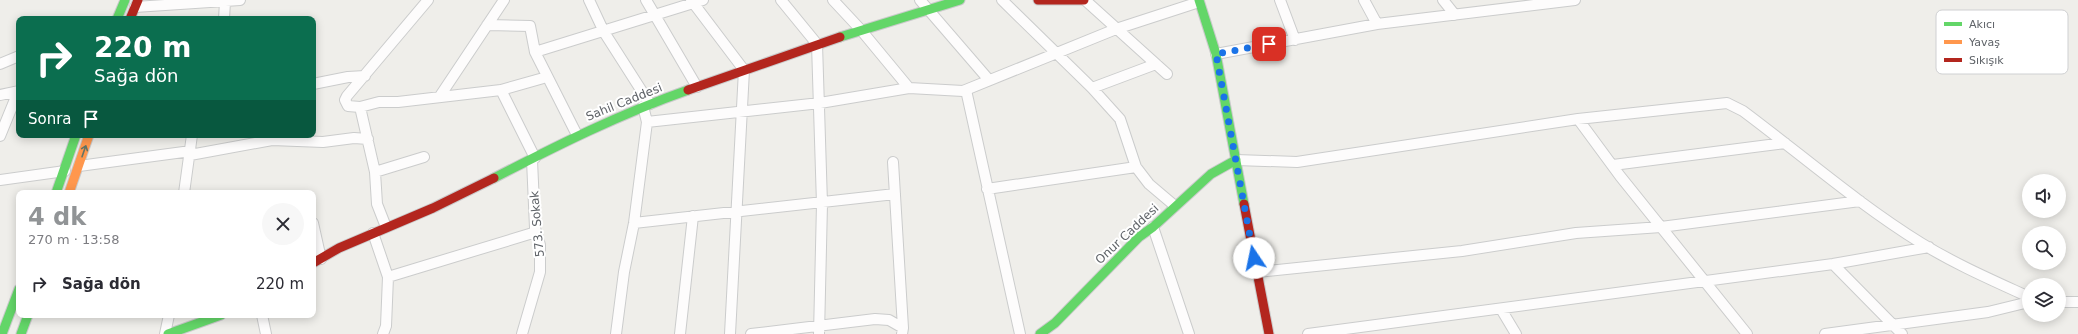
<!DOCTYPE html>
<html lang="tr">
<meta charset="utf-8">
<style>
:root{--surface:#fff;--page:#f7f7f7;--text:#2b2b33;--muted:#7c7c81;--accent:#919496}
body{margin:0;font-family:"DejaVu Sans",sans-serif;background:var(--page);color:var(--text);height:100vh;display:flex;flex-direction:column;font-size:15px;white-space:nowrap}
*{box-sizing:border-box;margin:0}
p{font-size:13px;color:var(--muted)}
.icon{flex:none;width:22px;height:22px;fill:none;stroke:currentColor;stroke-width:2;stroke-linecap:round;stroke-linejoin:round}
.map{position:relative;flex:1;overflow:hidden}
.side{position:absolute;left:16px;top:190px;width:300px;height:128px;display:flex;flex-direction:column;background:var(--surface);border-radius:8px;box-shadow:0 2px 10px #0003}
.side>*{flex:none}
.guide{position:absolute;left:16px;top:16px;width:300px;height:122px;border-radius:8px;box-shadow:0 2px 10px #0003;background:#0b6e4f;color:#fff;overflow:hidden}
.buttons{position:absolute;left:2022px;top:174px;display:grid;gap:8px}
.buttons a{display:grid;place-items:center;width:44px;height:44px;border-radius:50%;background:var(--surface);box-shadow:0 2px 10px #0003;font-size:20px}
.pin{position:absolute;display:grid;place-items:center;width:34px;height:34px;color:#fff;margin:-17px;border-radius:8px;box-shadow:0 2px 6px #0006}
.me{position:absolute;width:44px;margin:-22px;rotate:349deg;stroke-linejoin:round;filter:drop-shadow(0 0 3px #0008)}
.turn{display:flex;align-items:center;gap:14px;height:84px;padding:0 12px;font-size:18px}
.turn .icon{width:52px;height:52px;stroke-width:2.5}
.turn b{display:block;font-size:28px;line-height:34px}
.then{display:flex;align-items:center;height:38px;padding:0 12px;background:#0003;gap:8px;font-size:15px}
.round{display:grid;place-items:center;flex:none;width:42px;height:42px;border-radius:21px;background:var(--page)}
.head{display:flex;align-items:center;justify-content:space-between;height:68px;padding:0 12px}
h1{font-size:24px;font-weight:800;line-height:30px;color:var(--accent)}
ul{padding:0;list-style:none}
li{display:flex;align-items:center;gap:12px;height:52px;padding:0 12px}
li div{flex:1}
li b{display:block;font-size:15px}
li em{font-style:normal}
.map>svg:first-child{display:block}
</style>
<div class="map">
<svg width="2078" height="334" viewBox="0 0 2078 334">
<rect width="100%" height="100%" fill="#efeeea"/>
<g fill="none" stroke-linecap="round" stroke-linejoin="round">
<!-- street casing -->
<g stroke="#cbcccc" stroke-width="12">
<path id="street" d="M 428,0 L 347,96 L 345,100 L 348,106 L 360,107 L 379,102 L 398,102 L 501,90 L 547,77
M 589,0 L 604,32 L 650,104
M 646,0 L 697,87
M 691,0 L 744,70 L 730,334
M 781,0 L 817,44 L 822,204 L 819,334
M 833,0 L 861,30 L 909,88
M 920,0 L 989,80
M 1002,0 L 1092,88 L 1120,119 L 1136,167 L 1149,184 L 1175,206
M 1085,0 L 1167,74
M 1280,0 L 1295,40
M 1364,0 L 1377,24
M 1443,0 L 1455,15
M 135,7 L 240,0
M 224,19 L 225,2
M 487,25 L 530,26 L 535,52 L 577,135
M 535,52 L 703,0
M 1216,54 L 1377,24 L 1575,0
M 0,64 L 19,56
M 313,84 L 348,77 L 365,76
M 1092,88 L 1156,64
M 501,90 L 535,158
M 966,90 L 1020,334
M 0,95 L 19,91
M 440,96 L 504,0
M 360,107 L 375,172 L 377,204 L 386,227
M 1578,119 L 1620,176 L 1747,334
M 647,122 L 820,103 L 909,88 L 963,91 L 1116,29 L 1199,2
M 0,136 L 18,92
M 190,155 L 272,140 L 323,142 L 354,138 L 368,139
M 1236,160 L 1297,162 L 1578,119 L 1727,103 L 1743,111 C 1802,155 1858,204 1921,243 C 1955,264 1992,280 2029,297
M 893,162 L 903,328
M 1613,165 L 1785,143
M 79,166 L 191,151
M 375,172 L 424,157
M 0,180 L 65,171
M 987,189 L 1136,167
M 184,193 L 192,135
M 313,223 L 321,259
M 634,223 L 895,194
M 1153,227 L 1189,334
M 373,233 L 388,277 L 386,326 L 383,334
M 1833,264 L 1902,334
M 1257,272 L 1462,251 L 1576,233 L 1661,227 L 1860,201
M 388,277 L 536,232
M 2059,302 L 2078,302
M 1501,309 L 1516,334
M 262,315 L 266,334
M 165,334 L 169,315
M 522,334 L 540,272 L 540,245 L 535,228 L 532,160
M 616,334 L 624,272 L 634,223 L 647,122 L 643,106
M 680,334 L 693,216
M 751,334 L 875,319 L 889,320 L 903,328 L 902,334
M 1308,334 L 1833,264 L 1929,247
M 1825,334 L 1988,312 L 2029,302"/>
</g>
<!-- fast casing -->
<g stroke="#cacacb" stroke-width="11">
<path id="fast" d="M 1199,0 L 1216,54 L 1244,204
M 117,19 L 125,0
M 840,37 L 960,0
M 494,178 C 558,145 620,114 688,90
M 56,193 L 76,135
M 2,334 L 19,289
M 21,334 L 28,315
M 168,334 L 221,315
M 1040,334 L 1055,323 L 1139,237 L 1153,227 L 1211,174 L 1236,160"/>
</g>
<!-- slow casing -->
<g stroke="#cacacb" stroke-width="11">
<path id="slow" d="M 69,193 L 89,135"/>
</g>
<!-- jam casing -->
<g stroke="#cacacb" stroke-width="11">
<path id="jam" d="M 1038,0 L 1084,0
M 130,19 L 138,0
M 688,90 L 840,37
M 1244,204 L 1269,334
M 313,263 L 339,248 L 433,208 L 494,178"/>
</g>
<!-- street -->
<use href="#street" stroke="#fdfcfc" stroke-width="10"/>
<!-- fast -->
<use href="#fast" stroke="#63d668" stroke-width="9"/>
<!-- slow -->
<use href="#slow" stroke="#ff974d" stroke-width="9"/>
<!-- jam -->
<use href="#jam" stroke="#b3261e" stroke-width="9"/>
</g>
<!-- one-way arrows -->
<defs><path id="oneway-shaft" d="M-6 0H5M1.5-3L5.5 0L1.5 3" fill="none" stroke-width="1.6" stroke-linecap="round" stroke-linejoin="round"/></defs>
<use stroke="#607468" href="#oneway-shaft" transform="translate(84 151) rotate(-71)"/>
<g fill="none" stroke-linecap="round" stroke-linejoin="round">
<!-- route -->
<path stroke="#1a73e8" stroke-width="7" stroke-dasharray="0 12.6" d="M 1254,258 L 1216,54 L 1269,44"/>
</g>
<g text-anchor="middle" stroke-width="4" stroke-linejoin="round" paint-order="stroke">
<!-- street labels -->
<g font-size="12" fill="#5f6368" stroke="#fff">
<text transform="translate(624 102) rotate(-22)" y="4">Sahil Caddesi</text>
<text transform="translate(537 224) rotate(-95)" y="4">573. Sokak</text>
<text transform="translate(1127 234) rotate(-43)" y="4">Onur Caddesi</text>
</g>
</g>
<!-- legend -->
<rect x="1936" y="10" width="132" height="64" rx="6" fill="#fff" stroke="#cfd0d2" stroke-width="1"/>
<rect x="1944" y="22" width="18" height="4" fill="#63d668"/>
<rect x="1944" y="40" width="18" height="4" fill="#ff974d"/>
<rect x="1944" y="58" width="18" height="4" fill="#b3261e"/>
<g font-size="11" fill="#5f6368">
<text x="1969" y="28">Akıcı</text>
<text x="1969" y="46">Yavaş</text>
<text x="1969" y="64">Sıkışık</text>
</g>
</svg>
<div class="buttons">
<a><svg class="icon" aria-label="sound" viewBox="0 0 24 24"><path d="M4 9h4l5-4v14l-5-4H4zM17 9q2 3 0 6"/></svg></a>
<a><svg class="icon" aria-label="search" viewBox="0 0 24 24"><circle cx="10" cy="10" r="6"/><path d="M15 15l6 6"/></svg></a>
<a><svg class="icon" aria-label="layers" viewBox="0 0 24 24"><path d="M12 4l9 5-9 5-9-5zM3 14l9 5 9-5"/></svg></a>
</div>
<div class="pin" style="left:1269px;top:44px;background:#d93025"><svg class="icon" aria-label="arrive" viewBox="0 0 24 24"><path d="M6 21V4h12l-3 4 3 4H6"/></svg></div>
<svg class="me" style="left:1254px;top:258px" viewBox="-20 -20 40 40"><circle r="19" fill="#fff"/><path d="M0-13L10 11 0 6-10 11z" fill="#1a73e8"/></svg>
<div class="guide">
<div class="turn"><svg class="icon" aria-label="right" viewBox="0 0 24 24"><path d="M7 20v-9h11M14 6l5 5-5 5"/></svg><div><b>220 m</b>Sağa dön</div></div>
<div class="then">Sonra<svg class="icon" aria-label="arrive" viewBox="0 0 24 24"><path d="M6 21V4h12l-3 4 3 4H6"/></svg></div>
</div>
<section class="side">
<div class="head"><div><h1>4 dk</h1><p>270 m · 13:58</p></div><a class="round"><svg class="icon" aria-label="close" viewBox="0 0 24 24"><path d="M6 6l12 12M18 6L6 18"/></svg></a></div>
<ul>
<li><svg class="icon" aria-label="right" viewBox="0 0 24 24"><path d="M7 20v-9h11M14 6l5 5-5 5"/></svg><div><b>Sağa dön</b></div><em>220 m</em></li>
</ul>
</section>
</div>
